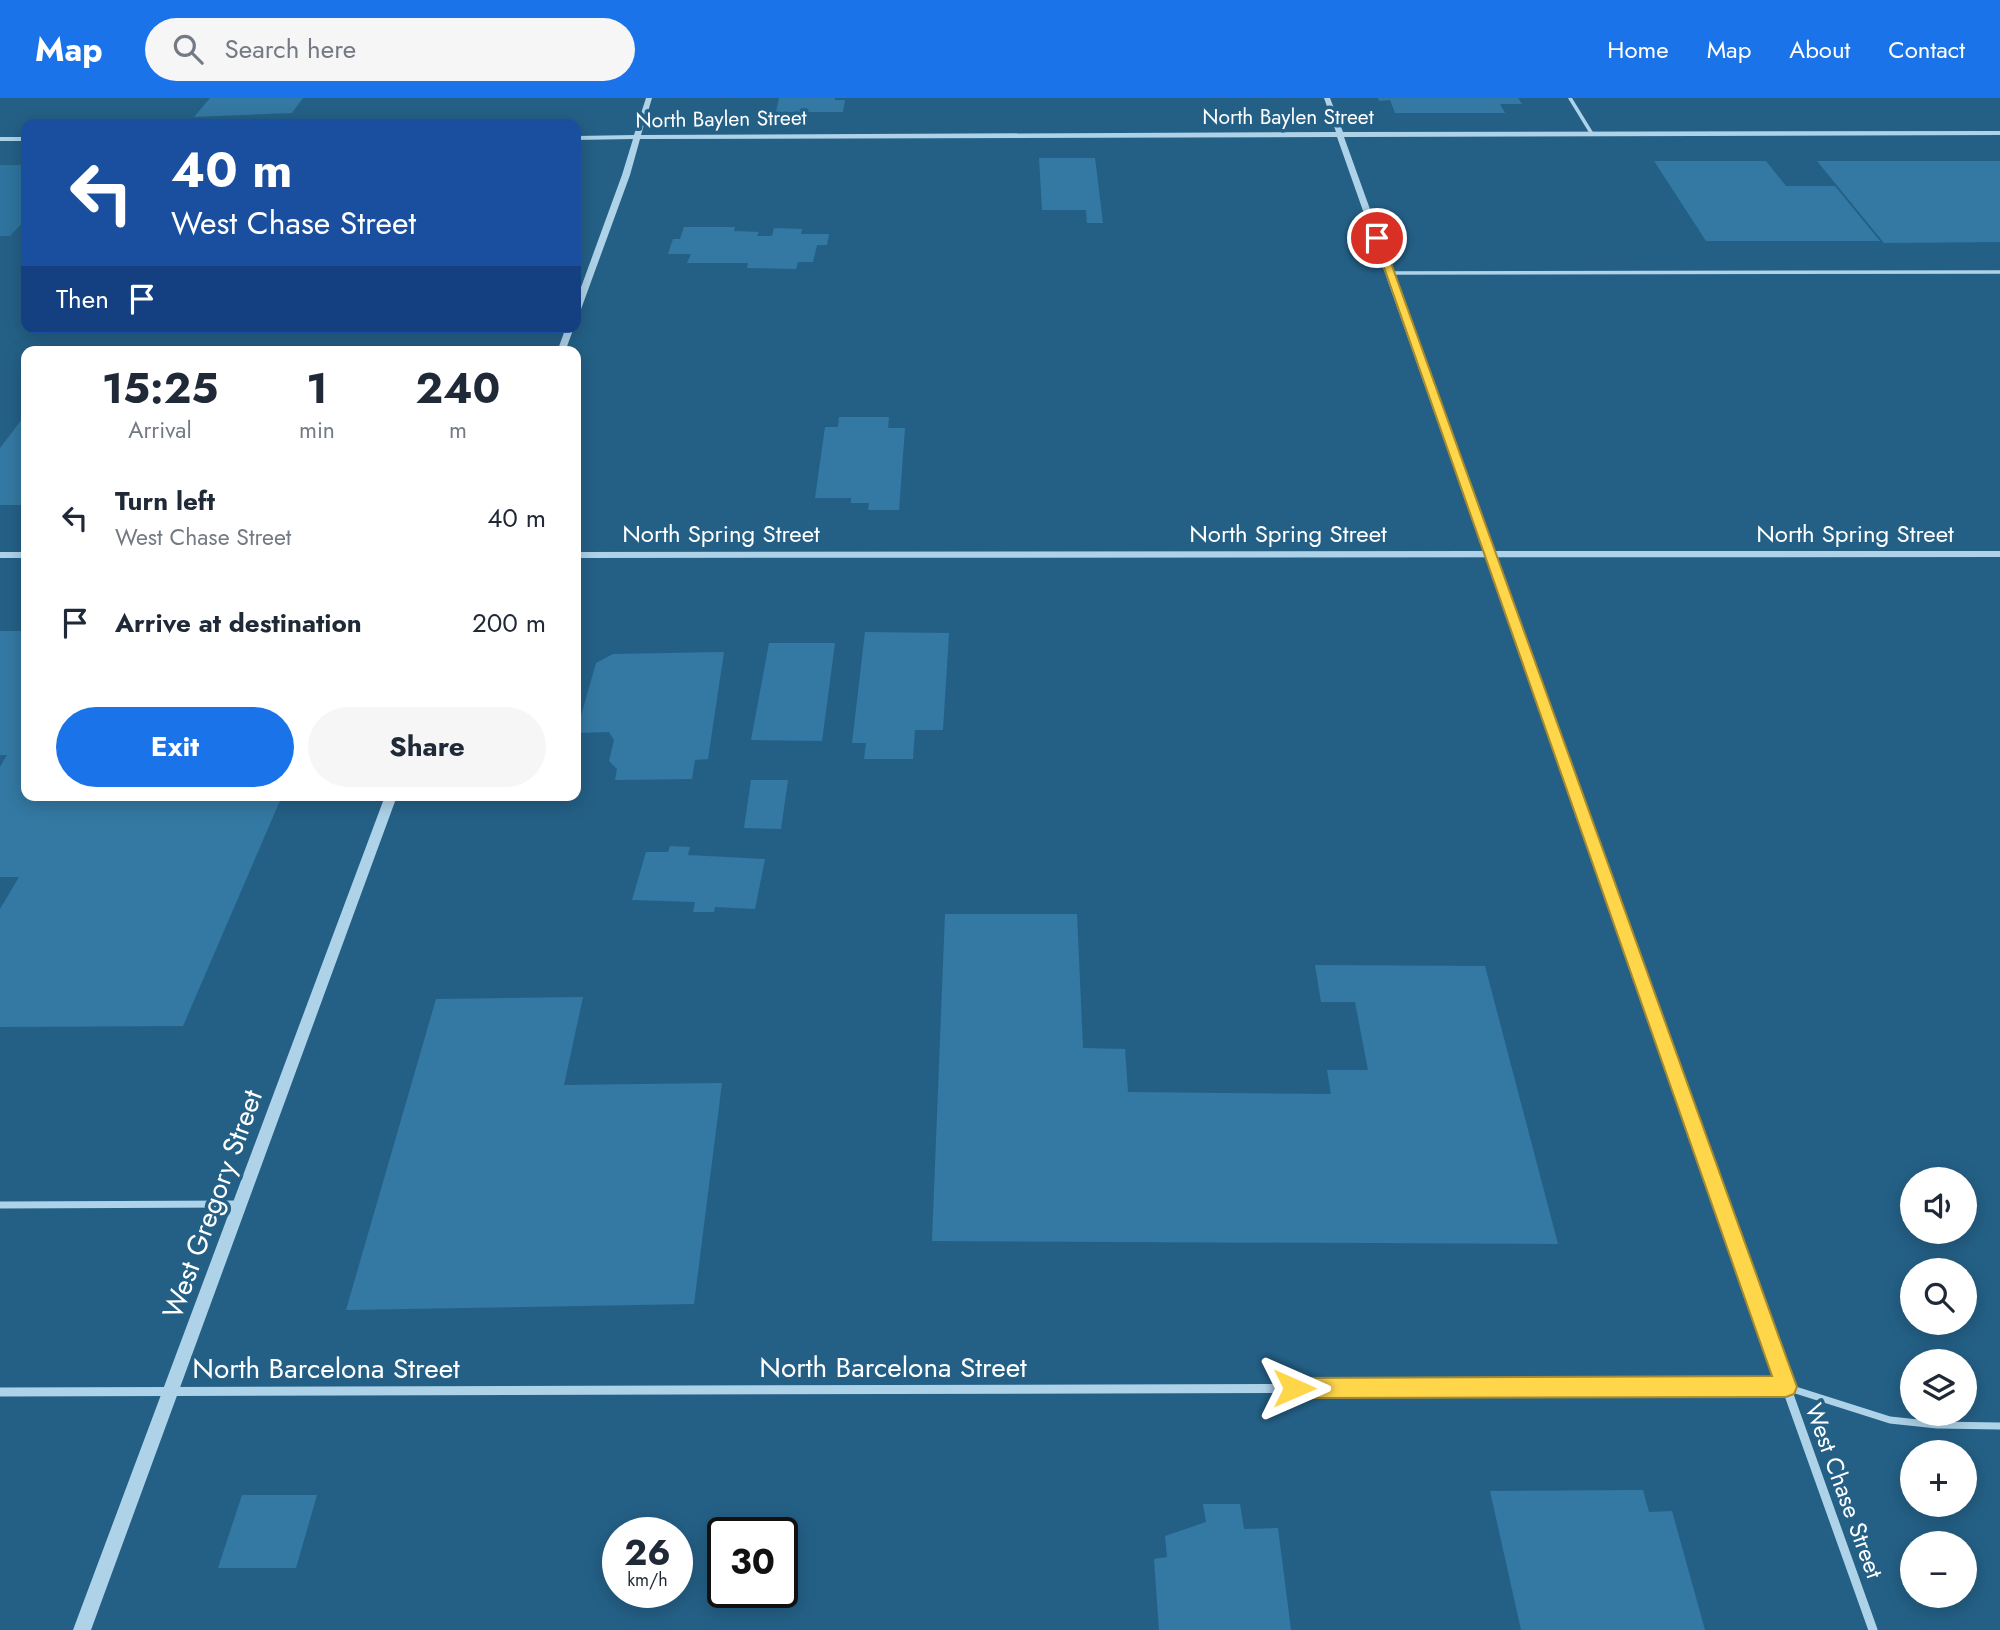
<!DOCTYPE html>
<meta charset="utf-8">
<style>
:root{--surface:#fff;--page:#f6f6f7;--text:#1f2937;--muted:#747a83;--accent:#1a73e8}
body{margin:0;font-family:Jost,sans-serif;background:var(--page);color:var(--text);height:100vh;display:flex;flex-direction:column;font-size:26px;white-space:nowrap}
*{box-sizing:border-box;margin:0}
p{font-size:23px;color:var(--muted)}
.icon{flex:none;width:38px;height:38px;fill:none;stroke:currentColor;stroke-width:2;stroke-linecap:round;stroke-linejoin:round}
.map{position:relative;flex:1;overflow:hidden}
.sheet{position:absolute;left:21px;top:248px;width:560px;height:455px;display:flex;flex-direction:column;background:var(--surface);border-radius:14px;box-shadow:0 4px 18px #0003}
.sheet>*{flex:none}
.banner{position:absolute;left:21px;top:21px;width:560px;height:214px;border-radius:14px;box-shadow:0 4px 18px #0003;background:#1a4fa0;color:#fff;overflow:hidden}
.fabs{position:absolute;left:1900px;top:1069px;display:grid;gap:14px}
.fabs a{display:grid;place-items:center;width:77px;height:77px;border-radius:50%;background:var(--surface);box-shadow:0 4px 18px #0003;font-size:35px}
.speed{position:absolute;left:602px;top:1419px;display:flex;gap:14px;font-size:35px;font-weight:700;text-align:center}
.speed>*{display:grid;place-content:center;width:91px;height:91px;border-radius:50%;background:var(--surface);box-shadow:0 4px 18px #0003;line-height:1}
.speed small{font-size:18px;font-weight:400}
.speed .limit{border:4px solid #111;border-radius:10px;background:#fff;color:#111}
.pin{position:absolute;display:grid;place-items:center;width:60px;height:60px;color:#fff;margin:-30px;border:4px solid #fff;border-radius:50%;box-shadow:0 2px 7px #0007}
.me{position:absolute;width:77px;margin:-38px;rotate:90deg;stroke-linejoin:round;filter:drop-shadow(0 0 5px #0008)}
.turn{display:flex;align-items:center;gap:24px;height:147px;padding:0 35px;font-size:32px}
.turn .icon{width:91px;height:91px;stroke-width:2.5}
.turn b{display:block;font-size:49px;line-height:60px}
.then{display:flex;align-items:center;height:66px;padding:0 35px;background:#0003;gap:14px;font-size:26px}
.eta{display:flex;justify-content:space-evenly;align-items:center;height:119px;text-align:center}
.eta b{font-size:42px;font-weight:700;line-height:49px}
.cta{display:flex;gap:14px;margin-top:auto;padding:14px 35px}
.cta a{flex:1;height:80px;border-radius:42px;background:var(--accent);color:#fff;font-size:28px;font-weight:700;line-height:80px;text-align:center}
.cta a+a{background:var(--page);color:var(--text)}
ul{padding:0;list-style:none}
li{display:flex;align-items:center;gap:21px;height:105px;padding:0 35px}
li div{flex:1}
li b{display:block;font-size:26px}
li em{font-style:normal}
header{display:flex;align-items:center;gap:42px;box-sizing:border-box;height:98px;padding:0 35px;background:var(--accent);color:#fff}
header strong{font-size:33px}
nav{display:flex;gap:38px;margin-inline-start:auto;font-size:24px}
.search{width:490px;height:63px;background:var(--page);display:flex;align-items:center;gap:18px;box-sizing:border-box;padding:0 24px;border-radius:38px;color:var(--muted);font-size:26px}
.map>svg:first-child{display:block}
</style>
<header>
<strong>Map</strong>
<div class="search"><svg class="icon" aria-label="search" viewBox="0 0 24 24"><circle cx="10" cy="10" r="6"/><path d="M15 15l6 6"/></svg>Search here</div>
<nav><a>Home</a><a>Map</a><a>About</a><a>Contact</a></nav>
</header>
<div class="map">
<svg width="2000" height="1532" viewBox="0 0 2000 1532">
<rect width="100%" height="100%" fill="#246086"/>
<!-- green -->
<path fill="#2e749e" d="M 0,67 L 26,67 L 26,121 L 10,138 L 0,138 Z"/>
<!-- building -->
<path fill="#3479a3" d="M 210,0 L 303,0 L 292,15 L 194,19 Z
M 779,0 L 835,0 L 835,2 L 845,2 L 843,14 L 776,14 Z
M 1378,0 L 1518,0 L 1522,6 L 1500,6 L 1505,15 L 1395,15 L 1390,2 L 1379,3 Z
M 1039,60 L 1095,60 L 1103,125 L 1087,125 L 1086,112 L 1042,112 Z
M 1654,63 L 1766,63 L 1786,88 L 1835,88 L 1880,143 L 1706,143 Z
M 1817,63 L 2000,63 L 2000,144 L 1884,145 Z
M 684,129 L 735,129 L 734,133 L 759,134 L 757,138 L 772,138 L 774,130 L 802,131 L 801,136 L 829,136 L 827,147 L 817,147 L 813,164 L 798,164 L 796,171 L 747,170 L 748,165 L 687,165 L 691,156 L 668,156 L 673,141 L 680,141 Z
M 26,316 L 26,407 L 0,407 L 0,350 Z
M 839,319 L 889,319 L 888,330 L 905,330 L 899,412 L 868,412 L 869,405 L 851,405 L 851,400 L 815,400 L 825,329 L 838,329 Z
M 0,533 L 26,533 L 26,698 L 282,698 L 183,928 L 0,929 L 0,811 L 19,779 L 0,779 L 0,669 L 7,657 L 0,657 Z
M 865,534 L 949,535 L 943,632 L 915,632 L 913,661 L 864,661 L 866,645 L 852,645 Z
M 769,545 L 835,545 L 822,643 L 751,642 Z
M 724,554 L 708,661 L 695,662 L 692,681 L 615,682 L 617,671 L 609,663 L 614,642 L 609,634 L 576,635 L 596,565 L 613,556 Z
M 751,682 L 788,682 L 781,731 L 744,730 Z
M 670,748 L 690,749 L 688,757 L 765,761 L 755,811 L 715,809 L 714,814 L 693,814 L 695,804 L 632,802 L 646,754 L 668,754 Z
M 945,816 L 1077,816 L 1083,950 L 1125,951 L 1128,994 L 1331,996 L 1327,972 L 1368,972 L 1355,904 L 1321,904 L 1315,867 L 1485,868 L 1558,1146 L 932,1143 Z
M 583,899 L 564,987 L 722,985 L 694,1206 L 346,1212 L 436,901 Z
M 1643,1392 L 1649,1414 L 1672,1413 L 1705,1532 L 1521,1532 L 1490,1393 Z
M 242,1397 L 317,1397 L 296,1470 L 218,1470 Z
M 1203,1406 L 1240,1406 L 1244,1431 L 1278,1430 L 1291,1532 L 1159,1532 L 1154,1461 L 1167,1459 L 1165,1438 L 1206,1424 Z"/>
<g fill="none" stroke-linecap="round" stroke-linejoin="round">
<!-- service-far1 -->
<path stroke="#aed3e9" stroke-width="3.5" d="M 1570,0 L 1592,36
M 1389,175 L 2000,174"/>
<!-- service -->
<path stroke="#aed3e9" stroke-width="7" d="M 0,1107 L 237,1106
M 1786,1289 L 1890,1322 L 1937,1327 L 2000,1328"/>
<!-- minor-far2 -->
<path stroke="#aed3e9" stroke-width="5" d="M 1489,457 L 1535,585"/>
<!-- minor-far1 -->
<path stroke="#aed3e9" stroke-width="7" d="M 1534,583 L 1684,1002"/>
<!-- minor -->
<path stroke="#aed3e9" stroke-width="9" d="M 1683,1000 L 1873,1532
M 0,1294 L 1786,1289"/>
<!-- tertiary -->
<path fill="#aed3e9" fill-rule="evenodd" d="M 646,0 L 652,0 L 641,37 L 1336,34 L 1324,0 L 1330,0 L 1343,34 L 2000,33 L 2000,37 L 1344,39 L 1493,453 L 2000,453 L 2000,459 L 576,460 L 576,454 L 1483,453 L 1337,39 L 640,41 L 630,77 L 580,214 L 576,216 L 576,203 L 622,77 L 633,41 L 576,42 L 576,38 L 634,37 Z
M 0,39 L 26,39 L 26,43 L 0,43 Z
M 566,229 L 574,229 L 565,254 L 557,254 Z
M 0,454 L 26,454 L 26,460 L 0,460 Z
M 385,698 L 397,698 L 91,1532 L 73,1532 Z"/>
</g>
<!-- route -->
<path fill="#ffd54a" stroke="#a68a30" stroke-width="2" d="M 1373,138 L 1382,140 L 1797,1289 L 1794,1296 L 1786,1299 L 1294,1300 L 1287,1297 L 1284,1290 L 1287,1283 L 1294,1280 L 1772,1278 Z"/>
<g text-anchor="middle" stroke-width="7" stroke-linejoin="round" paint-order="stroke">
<!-- far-street labels -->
<g font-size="21" fill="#fff" stroke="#246086">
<text x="1288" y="26">North Baylen Street</text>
<text transform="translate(721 21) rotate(-1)" y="7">North Baylen Street</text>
</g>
<!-- street labels -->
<g font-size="24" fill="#fff" stroke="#246086">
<text x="721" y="444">North Spring Street</text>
<text x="1288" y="444">North Spring Street</text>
<text x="1855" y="444">North Spring Street</text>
<text transform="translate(1844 1393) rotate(70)" y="8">West Chase Street</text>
</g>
<!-- near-street labels -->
<g font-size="28" fill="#fff" stroke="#246086">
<text transform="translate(212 1106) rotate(-70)" y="10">West Gregory Street</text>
<text x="893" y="1279">North Barcelona Street</text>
<text x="326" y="1280">North Barcelona Street</text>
</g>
</g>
</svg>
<div class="fabs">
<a><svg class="icon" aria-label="sound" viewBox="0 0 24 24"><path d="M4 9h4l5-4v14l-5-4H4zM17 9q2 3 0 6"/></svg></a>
<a><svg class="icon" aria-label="search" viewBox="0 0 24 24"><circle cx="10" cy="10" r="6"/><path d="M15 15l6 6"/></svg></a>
<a><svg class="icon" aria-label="layers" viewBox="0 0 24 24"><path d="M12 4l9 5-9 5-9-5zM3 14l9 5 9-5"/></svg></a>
<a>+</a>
<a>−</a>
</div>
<div class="speed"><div>26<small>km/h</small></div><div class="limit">30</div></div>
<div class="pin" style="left:1377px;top:140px;background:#d93025"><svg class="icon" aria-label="arrive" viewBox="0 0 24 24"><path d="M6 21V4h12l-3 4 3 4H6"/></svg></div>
<svg class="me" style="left:1294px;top:1290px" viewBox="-20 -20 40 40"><path d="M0-17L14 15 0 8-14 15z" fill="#ffd54a" stroke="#fff" stroke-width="4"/></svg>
<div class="banner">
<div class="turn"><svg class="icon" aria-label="left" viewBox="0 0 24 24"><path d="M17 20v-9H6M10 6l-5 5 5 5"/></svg><div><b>40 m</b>West Chase Street</div></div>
<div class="then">Then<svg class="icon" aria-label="arrive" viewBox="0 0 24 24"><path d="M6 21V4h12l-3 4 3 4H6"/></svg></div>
</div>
<section class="sheet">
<div class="eta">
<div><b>15:25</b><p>Arrival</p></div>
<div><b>1</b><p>min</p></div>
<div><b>240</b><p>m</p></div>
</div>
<ul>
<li><svg class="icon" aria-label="left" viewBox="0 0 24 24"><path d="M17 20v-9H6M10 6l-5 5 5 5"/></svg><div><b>Turn left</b><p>West Chase Street</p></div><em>40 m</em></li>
<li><svg class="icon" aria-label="arrive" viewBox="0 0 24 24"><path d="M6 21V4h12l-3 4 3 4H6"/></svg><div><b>Arrive at destination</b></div><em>200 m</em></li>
</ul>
<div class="cta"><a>Exit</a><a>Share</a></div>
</section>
</div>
